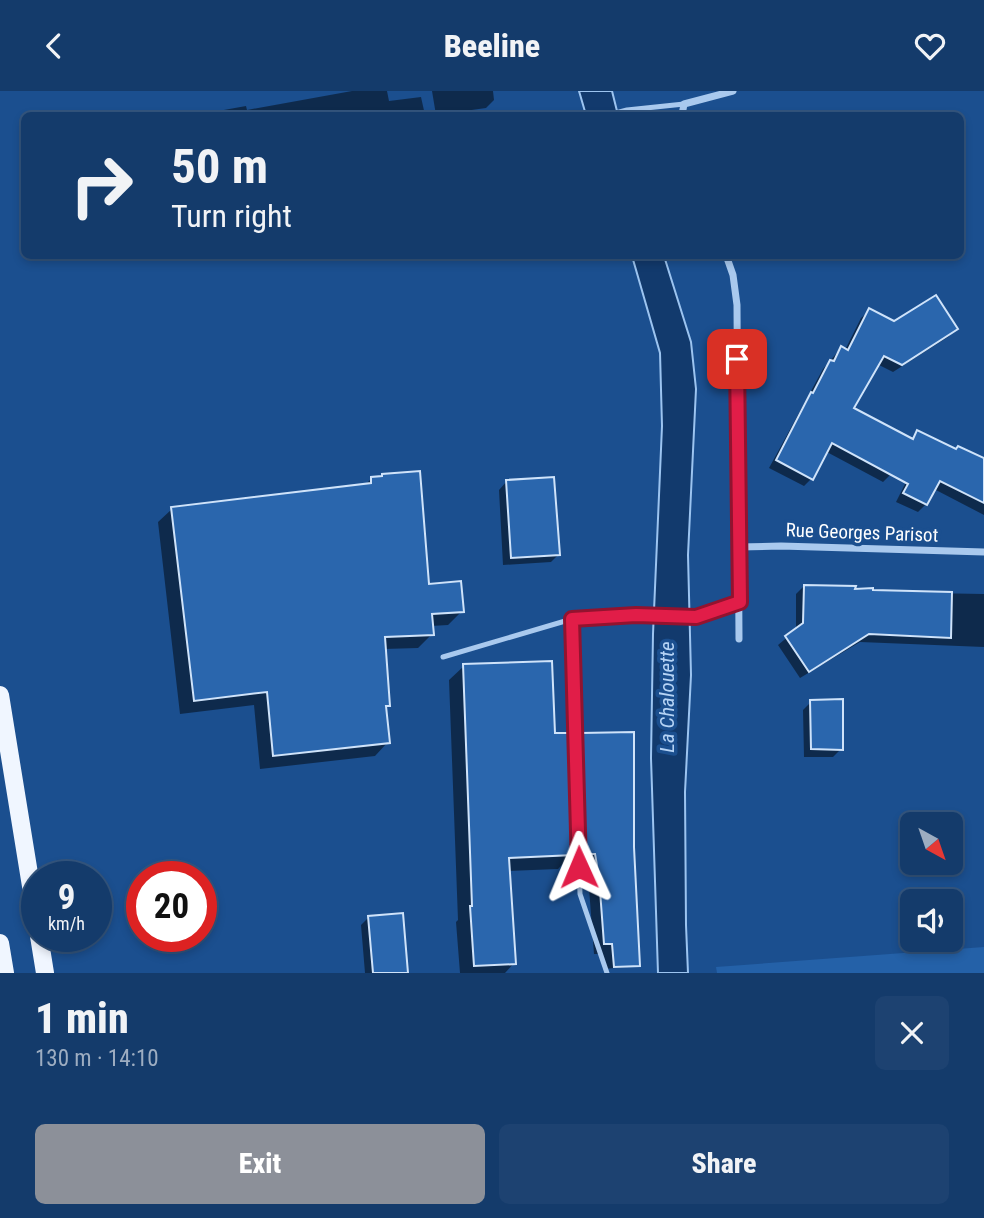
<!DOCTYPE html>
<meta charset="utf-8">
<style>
:root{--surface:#143b6b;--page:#1d4271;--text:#f1f3f6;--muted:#9dadc1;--line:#33557e;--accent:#8c9099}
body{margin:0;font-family:"Roboto Condensed",sans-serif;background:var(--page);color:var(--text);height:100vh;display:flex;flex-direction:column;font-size:26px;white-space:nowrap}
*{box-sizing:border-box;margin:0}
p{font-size:23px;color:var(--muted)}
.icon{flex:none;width:38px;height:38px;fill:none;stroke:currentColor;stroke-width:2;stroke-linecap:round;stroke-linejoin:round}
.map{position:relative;height:882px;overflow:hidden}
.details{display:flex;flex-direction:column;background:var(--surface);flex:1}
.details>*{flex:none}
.top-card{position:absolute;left:21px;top:21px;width:943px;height:147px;border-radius:10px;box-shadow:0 4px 10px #0003,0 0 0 2px var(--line);background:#143b6b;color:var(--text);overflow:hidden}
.needle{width:46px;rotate:140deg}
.buttons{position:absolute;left:900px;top:721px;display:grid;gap:14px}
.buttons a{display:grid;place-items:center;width:63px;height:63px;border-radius:10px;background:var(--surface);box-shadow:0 4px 10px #0003,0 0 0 2px var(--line);font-size:35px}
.speed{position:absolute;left:21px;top:770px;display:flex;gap:14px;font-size:35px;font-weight:700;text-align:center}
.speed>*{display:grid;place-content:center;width:91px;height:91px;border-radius:50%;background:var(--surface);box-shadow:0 4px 10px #0003,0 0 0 2px var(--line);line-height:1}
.speed small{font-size:18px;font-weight:400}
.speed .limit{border:10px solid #d22;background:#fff;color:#111}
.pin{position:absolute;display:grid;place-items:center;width:60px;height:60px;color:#fff;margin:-30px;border-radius:14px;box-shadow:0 4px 10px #0006}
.me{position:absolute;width:77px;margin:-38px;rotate:359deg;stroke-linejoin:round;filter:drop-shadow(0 0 5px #0008)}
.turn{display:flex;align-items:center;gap:24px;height:147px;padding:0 35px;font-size:32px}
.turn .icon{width:91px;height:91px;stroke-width:2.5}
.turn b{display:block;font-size:49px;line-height:60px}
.round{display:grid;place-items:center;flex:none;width:74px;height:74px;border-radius:10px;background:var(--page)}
.summary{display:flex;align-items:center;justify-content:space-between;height:119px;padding:0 35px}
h1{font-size:42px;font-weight:800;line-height:52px}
.cta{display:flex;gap:14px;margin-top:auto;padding:14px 35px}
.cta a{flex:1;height:80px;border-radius:10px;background:var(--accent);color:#fff;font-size:28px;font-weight:800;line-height:80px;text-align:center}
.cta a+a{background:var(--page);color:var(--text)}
header{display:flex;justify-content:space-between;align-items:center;height:91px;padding:0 35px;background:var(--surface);font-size:32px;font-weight:800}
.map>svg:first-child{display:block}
</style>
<header><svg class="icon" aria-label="back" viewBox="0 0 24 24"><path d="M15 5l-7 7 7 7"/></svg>Beeline<svg class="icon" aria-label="heart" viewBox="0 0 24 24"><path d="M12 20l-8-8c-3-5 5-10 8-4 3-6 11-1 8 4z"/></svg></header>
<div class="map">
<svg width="984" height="882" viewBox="0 0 984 882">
<rect width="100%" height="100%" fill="#1b4f8f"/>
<!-- green -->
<path fill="#2461a8" d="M 984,856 L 984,882 L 717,882 L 716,876 Z"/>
<!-- water -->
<path fill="#123a6d" stroke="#9cc4f0" stroke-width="2" d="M 579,0 L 612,0 L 618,24 L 586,24 Z
M 632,165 L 664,165 L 691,251 L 696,298 L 688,464 L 691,584 L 685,701 L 686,834 L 688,882 L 658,882 L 651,667 L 653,543 L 662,335 L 660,262 Z"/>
<!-- shadow -->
<path fill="#0007" d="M 352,0 L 387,0 L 389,10 L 421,6 L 425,24 L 196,24 L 246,15 L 247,19 Z
M 432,0 L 493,0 L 494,9 L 486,17 L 436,24 Z
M 869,220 L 894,232 L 956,238 L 948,246 L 893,281 L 877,273 L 851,318 L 887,336 L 890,384 L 883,391 L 825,360 L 811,388 L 804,395 L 769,377 L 823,278 L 841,257 L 845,259 L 861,227 Z
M 984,378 L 984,424 L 934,398 L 926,413 L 918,421 L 896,411 L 906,391 Z
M 372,387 L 428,494 L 462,520 L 448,534 L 431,535 L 432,543 L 418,557 L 384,558 L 389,614 L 385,618 L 388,651 L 375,665 L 260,678 L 254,614 L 180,623 L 158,431 L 172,418 L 364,395 Z
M 507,390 L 559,463 L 551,471 L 503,474 L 499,399 Z
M 804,495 L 871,501 L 984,503 L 984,556 L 860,551 L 800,587 L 778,554 L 796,539 L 796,503 Z
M 464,575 L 569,656 L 581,644 L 633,756 L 638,866 L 627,876 L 603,878 L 602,863 L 594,863 L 589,797 L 585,773 L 574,773 L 574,761 L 558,778 L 508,780 L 514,872 L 505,882 L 460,882 L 456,831 L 458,829 L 449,589 Z
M 811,611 L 841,658 L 833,666 L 804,666 L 803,619 Z
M 369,826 L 406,882 L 365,882 L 361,834 Z"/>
<!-- building -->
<path fill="#2a66ad" stroke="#cfe3fa" stroke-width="2" d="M 936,204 L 958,238 L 902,274 L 884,265 L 854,317 L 913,348 L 917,339 L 956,358 L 958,355 L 984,367 L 984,412 L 940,390 L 927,414 L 903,402 L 908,393 L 832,352 L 813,389 L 776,369 L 811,301 L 813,302 L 830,269 L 834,270 L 841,255 L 848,259 L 869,217 L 894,230 Z
M 420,380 L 429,493 L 461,490 L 464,521 L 432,523 L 434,544 L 385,546 L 390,615 L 386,615 L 390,652 L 273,665 L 267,601 L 194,610 L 171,416 L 371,392 L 371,386 L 382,385 L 382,383 Z
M 554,386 L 560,464 L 511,467 L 506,389 Z
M 804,494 L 856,495 L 855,498 L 873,497 L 873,499 L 952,501 L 951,547 L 869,543 L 809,581 L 785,545 L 803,532 Z
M 552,570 L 555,642 L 570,642 L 574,764 L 509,767 L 516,873 L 474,875 L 470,815 L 472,815 L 463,573 Z
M 843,608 L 843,659 L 811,658 L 810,609 Z
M 634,641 L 634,756 L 640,875 L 614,876 L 612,853 L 604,853 L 599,786 L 595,763 L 584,763 L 581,642 Z
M 403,822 L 408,882 L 373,882 L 368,825 Z"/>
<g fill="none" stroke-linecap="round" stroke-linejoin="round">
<!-- service -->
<path stroke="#a9c9ee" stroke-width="5" d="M 608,24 L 627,19 L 684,13
M 572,528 L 580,803 L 607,882
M 443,566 L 572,528 L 637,524 L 696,526 L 739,511"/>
<!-- minor -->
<path stroke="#a9c9ee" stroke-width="7" d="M 682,24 L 684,13 L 733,0
M 726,164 L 733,184 L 737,214 L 739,548
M 739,456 L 781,455 L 984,461"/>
<!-- primary -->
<path stroke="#f0f6ff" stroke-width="18" d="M 0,604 L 37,832
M 39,845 L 45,882
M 0,852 L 5,882"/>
</g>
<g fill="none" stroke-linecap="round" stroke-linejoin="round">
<!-- route casing -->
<g stroke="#92132f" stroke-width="18">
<path id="route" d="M 579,776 L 572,528 L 636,524 L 696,526 L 740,511 L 737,268"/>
</g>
<!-- route -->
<use href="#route" stroke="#e11d48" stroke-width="12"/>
</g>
<g text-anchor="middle" stroke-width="7" stroke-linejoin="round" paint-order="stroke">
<!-- street labels -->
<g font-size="19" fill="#fff" stroke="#1b4f8f">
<text transform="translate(862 441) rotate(2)" y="7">Rue Georges Parisot</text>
</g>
<!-- water labels -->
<g font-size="21" font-style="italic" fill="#b5d3f5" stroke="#1b4f8f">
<text transform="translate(667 606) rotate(-90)" y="7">La Chalouette</text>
</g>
</g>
</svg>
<div class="buttons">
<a><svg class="needle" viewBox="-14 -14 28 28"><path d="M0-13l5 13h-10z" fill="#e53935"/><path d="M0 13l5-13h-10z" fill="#9dadc1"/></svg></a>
<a><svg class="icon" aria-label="sound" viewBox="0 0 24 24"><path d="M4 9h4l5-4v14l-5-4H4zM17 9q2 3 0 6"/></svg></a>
</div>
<div class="speed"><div>9<small>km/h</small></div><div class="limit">20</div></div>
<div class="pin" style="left:737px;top:268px;background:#d93025"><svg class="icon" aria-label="arrive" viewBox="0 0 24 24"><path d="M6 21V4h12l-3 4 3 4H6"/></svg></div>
<svg class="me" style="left:579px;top:776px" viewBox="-20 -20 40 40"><path d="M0-17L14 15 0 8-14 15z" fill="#e11d48" stroke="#fff" stroke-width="4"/></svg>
<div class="top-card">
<div class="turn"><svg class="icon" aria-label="right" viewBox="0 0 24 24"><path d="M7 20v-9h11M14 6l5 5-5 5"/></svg><div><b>50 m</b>Turn right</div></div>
</div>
</div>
<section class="details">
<div class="summary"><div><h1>1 min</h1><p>130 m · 14:10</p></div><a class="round"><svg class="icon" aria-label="close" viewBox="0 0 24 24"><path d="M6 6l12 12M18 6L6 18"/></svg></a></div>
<div class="cta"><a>Exit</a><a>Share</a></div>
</section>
